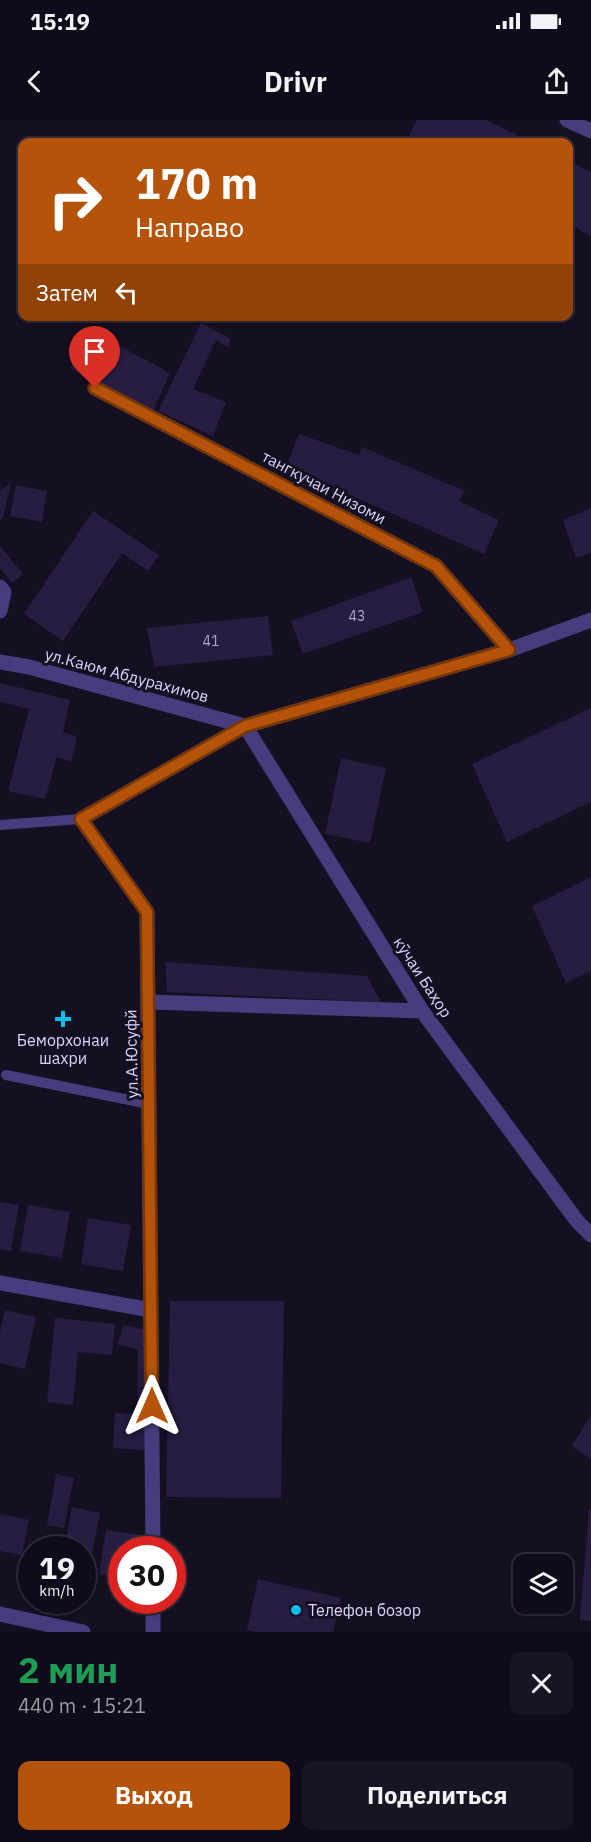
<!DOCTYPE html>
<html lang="ru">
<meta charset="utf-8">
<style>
:root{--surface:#100b1a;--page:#191423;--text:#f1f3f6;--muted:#9c9ba2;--line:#302b39;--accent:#b45309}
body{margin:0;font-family:"IBM Plex Sans",sans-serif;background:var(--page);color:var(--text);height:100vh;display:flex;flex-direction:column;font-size:22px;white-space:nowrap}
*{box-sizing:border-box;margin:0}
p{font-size:20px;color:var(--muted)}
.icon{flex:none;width:33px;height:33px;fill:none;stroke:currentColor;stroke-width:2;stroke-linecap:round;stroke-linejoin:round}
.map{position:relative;height:1512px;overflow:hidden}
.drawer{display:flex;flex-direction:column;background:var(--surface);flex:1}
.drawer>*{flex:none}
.guide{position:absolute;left:18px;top:18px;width:555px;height:183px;border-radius:12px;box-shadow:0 2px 4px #0004,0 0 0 2px var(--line);background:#b45309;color:#fff;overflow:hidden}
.tools{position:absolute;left:513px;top:1434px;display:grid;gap:12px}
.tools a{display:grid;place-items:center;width:60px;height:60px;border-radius:12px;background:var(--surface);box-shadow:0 2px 4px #0004,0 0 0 2px var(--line);font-size:30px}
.speed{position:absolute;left:18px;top:1416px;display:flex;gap:12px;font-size:30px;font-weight:700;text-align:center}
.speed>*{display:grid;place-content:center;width:78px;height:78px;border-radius:50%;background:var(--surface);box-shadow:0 2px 4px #0004,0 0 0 2px var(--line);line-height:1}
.speed small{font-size:15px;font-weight:400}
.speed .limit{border:9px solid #d22;background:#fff;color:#111}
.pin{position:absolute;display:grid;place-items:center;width:51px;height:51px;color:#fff;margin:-62px -26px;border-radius:50% 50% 50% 0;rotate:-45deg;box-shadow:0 0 6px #0007}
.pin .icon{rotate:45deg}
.me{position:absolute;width:66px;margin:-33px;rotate:0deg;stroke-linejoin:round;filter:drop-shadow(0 0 4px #0008)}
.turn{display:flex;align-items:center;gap:21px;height:126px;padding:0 18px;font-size:27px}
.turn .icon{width:78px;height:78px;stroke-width:2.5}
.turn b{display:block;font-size:42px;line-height:51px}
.then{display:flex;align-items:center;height:57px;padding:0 18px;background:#0003;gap:12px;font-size:22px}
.round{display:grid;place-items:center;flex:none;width:63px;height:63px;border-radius:12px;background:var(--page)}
.headline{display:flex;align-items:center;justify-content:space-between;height:102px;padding:0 18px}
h1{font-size:36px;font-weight:700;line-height:45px;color:#1e9e55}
.primary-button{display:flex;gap:12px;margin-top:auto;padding:12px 18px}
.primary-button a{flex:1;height:69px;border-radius:12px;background:var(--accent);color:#fff;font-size:24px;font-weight:700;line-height:69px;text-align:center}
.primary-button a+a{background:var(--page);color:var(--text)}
.status{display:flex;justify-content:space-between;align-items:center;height:42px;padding:0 30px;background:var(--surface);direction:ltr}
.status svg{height:16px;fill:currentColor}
header{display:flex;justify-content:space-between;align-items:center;height:78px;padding:0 18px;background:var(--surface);font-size:27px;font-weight:700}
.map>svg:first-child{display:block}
</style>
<div class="status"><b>15:19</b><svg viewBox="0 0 49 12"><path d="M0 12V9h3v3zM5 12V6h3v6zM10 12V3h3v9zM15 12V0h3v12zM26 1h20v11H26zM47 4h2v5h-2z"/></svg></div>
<header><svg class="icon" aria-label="back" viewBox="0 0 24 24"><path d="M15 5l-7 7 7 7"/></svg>Drivr<svg class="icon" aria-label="share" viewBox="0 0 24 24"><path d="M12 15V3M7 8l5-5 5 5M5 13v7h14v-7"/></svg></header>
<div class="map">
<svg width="591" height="1512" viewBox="0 0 591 1512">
<rect width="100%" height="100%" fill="#150f22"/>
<!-- building -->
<path fill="#281c41" d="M 417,0 L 486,0 L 532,22 L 406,22 Z
M 568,41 L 591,52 L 591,116 L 568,104 Z
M 201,203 L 231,219 L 228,228 L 216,220 L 193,269 L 226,282 L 213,316 L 158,291 Z
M 90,210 L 170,253 L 152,293 L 70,248 Z
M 299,314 L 359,335 L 362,327 L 465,371 L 459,381 L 499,400 L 484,434 L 286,347 Z
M 11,363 L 3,398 L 0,400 L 0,371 Z
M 16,365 L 47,371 L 42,402 L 10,396 Z
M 591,388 L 591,433 L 576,438 L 563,400 Z
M 93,391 L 159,435 L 148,451 L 122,433 L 63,521 L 24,494 Z
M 0,426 L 23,454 L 12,463 L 0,448 Z
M 411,457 L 423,492 L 303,534 L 291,501 Z
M 268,496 L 273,535 L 154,547 L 147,508 Z
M 0,563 L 70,580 L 63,612 L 77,617 L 71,642 L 57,637 L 45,679 L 8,671 L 29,589 L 0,582 Z
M 591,588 L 591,682 L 507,722 L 472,644 Z
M 341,638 L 386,648 L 370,723 L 325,714 Z
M 591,757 L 591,851 L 566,863 L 532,786 Z
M 165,842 L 367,856 L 381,882 L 167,872 Z
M 0,1082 L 19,1085 L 11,1131 L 0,1129 Z
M 28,1085 L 70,1092 L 62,1138 L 20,1131 Z
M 88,1098 L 131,1105 L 123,1151 L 81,1144 Z
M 170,1181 L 284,1181 L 281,1378 L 166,1377 Z
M 5,1190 L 36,1197 L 25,1249 L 0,1243 L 0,1212 Z
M 55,1198 L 115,1204 L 112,1235 L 78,1232 L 73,1285 L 47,1282 Z
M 124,1205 L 147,1210 L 147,1330 L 113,1328 L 115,1293 L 137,1294 L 138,1230 L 117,1224 Z
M 591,1295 L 591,1339 L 572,1326 Z
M 56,1354 L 74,1358 L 64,1408 L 47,1405 Z
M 72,1387 L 100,1393 L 90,1444 L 82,1443 L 82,1430 L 64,1430 Z
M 589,1389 L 591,1389 L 591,1501 L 580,1500 Z
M 0,1394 L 29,1400 L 22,1435 L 0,1431 Z
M 106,1410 L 141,1415 L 139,1430 L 122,1430 L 122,1458 L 99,1454 Z
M 258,1459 L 341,1478 L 333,1512 L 256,1512 L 247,1510 Z"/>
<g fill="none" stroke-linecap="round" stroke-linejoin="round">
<!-- service -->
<path stroke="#473d7e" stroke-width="10" d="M 0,705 L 81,699
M 6,955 L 149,984"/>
<!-- minor -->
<path stroke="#473d7e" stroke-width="15" d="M 567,0 L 591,11
M 95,268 L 436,446 L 509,530
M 0,467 L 4,472 L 0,491
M 0,542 L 29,547 L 245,606 L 422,891 L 577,1101 L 591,1115
M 148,882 L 422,891
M 0,1163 L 151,1190
M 153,1430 L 147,792 L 81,699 L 245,606 L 509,530 L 591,500
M 153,1480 L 153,1512
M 0,1494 L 83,1512"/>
</g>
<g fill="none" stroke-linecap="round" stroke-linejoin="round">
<!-- route casing -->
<g stroke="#753606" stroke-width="15">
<path id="route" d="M 95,268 L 436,446 L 509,530 L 245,606 L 81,699 L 147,792 L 152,1286"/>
</g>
<!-- route -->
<use href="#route" stroke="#b45309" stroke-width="10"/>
</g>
<!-- markers -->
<g fill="#0fbbeb" stroke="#150f22" stroke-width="2">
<path d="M60 890h6v6h6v6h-6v6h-6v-6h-6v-6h6z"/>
<circle cx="296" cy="1490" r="6"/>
</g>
<g text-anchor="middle" stroke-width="6" stroke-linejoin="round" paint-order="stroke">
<!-- number labels -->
<g font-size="14" fill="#afa5cd">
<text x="357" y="501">43</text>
<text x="211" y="526">41</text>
</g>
<!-- street labels -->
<g font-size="16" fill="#dcd3fc" stroke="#150f22">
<text transform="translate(324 367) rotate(28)" y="6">тангкучаи Низоми</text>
<text transform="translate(127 555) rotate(15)" y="6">ул.Каюм Абдурахимов</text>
<text transform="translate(423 857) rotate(57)" y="6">кӯчаи Баҳор</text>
<text transform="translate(131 934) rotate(-91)" y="6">ул.А.Юсуфй</text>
</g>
<!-- poi labels -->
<g font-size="16" fill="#dcd3fc" stroke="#150f22">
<text x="63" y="926">Беморхонаи<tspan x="63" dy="18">шахри</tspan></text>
<text x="308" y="1496" text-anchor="start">Телефон бозор</text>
</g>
</g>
</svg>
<div class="tools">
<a><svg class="icon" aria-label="layers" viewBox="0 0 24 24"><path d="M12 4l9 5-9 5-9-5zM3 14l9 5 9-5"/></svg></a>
</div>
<div class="speed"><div>19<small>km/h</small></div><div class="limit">30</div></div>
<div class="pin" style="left:95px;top:268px;background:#d93025"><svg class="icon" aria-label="arrive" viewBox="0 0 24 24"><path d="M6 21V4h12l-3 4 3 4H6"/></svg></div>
<svg class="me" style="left:152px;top:1286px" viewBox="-20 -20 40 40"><path d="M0-17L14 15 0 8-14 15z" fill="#b45309" stroke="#fff" stroke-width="4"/></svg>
<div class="guide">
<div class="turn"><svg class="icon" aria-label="right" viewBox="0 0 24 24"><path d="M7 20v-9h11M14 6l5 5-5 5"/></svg><div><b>170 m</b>Направо</div></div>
<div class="then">Затем<svg class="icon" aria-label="left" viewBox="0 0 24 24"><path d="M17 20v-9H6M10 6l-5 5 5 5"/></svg></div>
</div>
</div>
<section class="drawer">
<div class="headline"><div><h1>2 мин</h1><p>440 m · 15:21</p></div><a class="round"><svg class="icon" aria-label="close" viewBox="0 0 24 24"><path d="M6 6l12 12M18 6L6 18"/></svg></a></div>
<div class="primary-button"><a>Выход</a><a>Поделиться</a></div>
</section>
